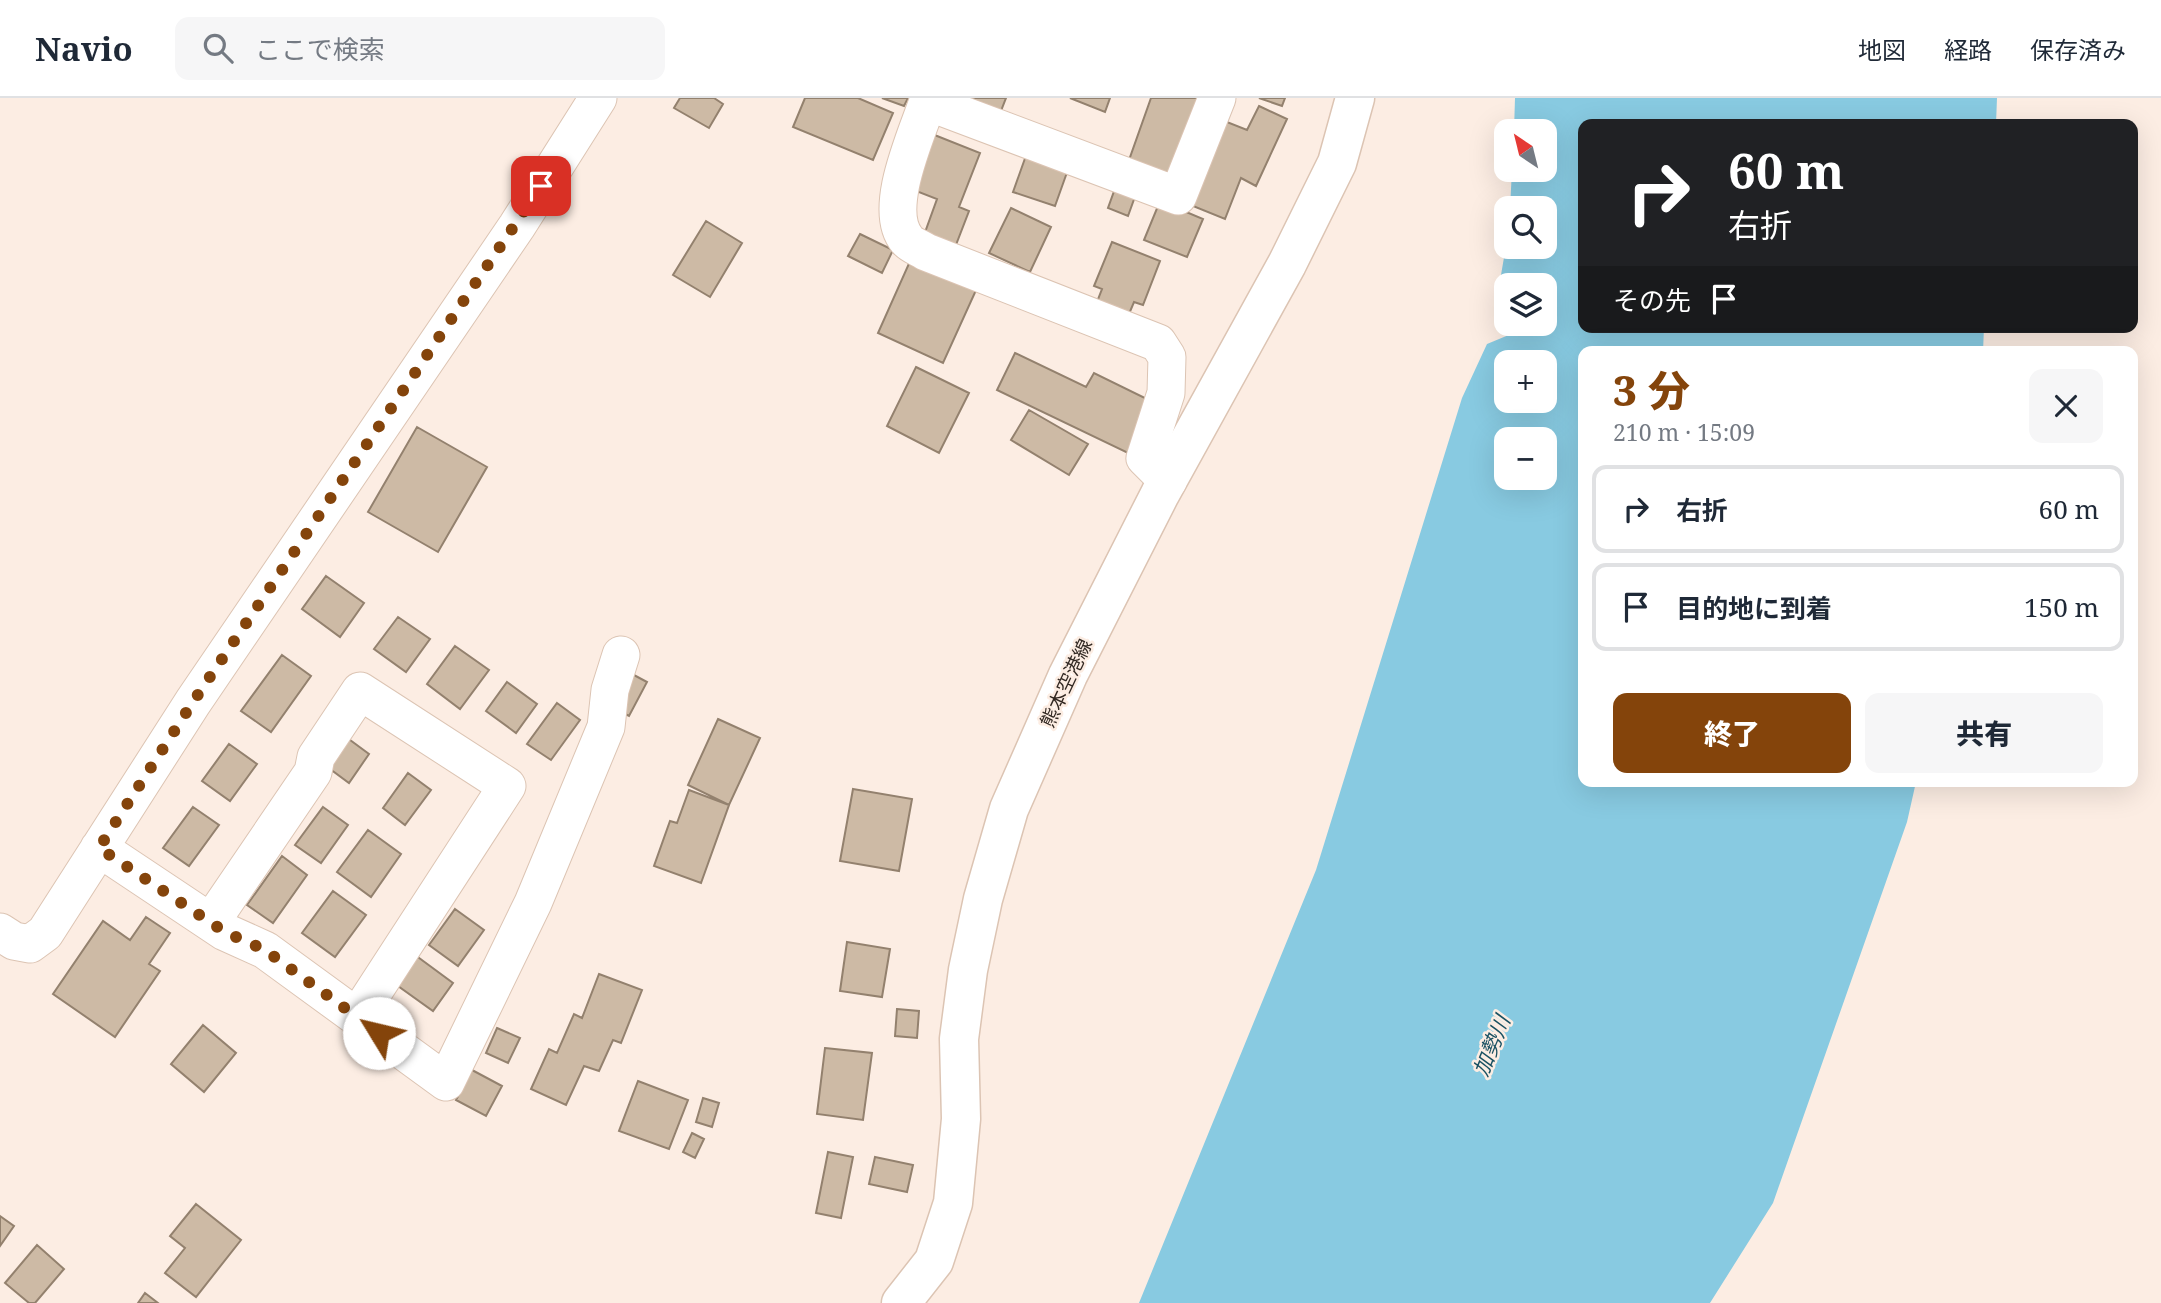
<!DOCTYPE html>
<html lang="ja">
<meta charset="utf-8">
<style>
:root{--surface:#fff;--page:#f6f6f7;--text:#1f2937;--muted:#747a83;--line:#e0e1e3;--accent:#84440b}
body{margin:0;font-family:"Noto Serif","Noto Sans JP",serif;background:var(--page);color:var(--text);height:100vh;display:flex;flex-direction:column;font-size:26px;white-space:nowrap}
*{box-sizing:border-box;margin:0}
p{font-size:23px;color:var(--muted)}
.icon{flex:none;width:38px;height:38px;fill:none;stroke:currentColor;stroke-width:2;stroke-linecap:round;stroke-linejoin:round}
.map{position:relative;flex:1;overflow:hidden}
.drawer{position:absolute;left:1578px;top:248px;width:560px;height:441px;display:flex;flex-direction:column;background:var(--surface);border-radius:14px;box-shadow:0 7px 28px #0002}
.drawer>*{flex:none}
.guide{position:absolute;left:1578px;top:21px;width:560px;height:214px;border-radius:14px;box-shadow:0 7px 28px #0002;background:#202124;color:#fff;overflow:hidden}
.needle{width:46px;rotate:325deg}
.tools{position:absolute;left:1494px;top:21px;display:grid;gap:14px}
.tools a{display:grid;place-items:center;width:63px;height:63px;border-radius:14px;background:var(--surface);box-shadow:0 7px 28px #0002;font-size:35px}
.pin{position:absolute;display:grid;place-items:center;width:60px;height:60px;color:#fff;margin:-30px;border-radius:14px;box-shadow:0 4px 10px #0006}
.me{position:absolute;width:77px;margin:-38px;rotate:306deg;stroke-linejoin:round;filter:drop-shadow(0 0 5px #0008)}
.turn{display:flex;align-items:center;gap:24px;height:147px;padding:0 35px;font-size:32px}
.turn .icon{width:91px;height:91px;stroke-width:2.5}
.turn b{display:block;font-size:49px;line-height:60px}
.then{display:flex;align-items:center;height:66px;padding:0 35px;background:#0003;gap:14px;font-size:26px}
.round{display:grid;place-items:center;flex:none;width:74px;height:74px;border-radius:14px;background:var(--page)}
.headline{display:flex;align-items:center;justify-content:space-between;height:119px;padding:0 35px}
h1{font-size:42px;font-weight:800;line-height:52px;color:var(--accent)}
.cta{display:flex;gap:14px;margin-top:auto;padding:14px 35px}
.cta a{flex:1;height:80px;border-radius:14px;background:var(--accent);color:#fff;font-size:28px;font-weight:800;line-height:80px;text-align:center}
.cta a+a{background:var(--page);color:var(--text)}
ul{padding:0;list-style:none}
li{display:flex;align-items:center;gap:21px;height:88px;margin:0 14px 10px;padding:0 21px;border:4px solid var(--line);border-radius:14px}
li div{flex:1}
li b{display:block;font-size:26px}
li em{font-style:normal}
header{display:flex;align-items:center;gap:42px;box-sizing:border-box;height:98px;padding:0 35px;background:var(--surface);border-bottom:2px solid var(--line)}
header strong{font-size:33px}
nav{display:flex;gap:38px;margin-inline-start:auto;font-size:24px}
.search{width:490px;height:63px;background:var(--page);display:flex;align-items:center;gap:18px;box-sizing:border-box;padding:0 24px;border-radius:14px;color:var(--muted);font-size:26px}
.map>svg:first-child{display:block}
</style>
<header>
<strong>Navio</strong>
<div class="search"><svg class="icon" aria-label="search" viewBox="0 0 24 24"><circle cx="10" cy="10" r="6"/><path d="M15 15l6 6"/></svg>ここで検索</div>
<nav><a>地図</a><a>経路</a><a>保存済み</a></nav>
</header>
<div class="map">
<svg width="2161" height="1205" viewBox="0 0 2161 1205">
<rect width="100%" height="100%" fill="#fcede3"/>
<!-- water -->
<path fill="#88cae1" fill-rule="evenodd" d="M 1515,0 L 1997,0 L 1996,26 L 1584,26 L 1584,229 L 1984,229 L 1983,254 L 1584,254 L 1584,684 L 1916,684 L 1907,724 L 1773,1105 L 1710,1205 L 1139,1205 L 1316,772 L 1462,300 L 1487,246 L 1516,234 L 1514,226 L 1545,226 L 1545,187 L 1507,187 L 1507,199 L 1501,177 L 1507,142 L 1507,149 L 1545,149 L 1545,110 L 1510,110 L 1512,72 L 1545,72 L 1545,33 L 1514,33 ZM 1507,264 L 1545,264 L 1545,303 L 1507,303 ZM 1507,341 L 1545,341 L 1545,380 L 1507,380 Z"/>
<!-- building -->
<path fill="#cdbaa5" stroke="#93816e" stroke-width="2" d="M 680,0 L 714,0 L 723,6 L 709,30 L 674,10 Z
M 805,0 L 858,0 L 893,15 L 873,62 L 793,29 Z
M 882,0 L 908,0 L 904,8 Z
M 972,0 L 1006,0 L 999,18 L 969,7 Z
M 1070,0 L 1110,0 L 1105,14 Z
M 1151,0 L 1201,0 L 1172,81 L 1128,65 Z
M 1259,0 L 1285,0 L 1282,8 Z
M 1259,8 L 1287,21 L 1256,88 L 1241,80 L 1225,121 L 1188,106 L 1222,22 L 1247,32 Z
M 932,36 L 980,55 L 959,109 L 969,113 L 954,152 L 923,140 L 937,101 L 911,91 Z
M 1028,52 L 1070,66 L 1055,108 L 1013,94 Z
M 1117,85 L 1137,93 L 1128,118 L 1108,110 Z
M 1160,103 L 1203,121 L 1187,159 L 1144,142 Z
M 1011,110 L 1051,129 L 1030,174 L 989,155 Z
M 706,123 L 742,145 L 710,199 L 673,177 Z
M 860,136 L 893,152 L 882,175 L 848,158 Z
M 1112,144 L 1160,163 L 1143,207 L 1134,204 L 1129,216 L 1097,204 L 1102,191 L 1094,188 Z
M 911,161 L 977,190 L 943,265 L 878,235 Z
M 1015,255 L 1086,289 L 1094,275 L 1153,304 L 1128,355 L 997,292 Z
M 916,269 L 969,295 L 939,355 L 887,328 Z
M 1029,312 L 1088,346 L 1069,377 L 1011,342 Z
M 417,329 L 487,369 L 438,454 L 368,414 Z
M 326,478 L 364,505 L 340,539 L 302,511 Z
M 398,519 L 430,541 L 406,574 L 374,551 Z
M 455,548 L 489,572 L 460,611 L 427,586 Z
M 282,557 L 311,578 L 271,634 L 241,613 Z
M 632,576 L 647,584 L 629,618 L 615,611 Z
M 507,584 L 537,606 L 516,635 L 486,613 Z
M 557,605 L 580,622 L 551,662 L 527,646 Z
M 718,621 L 760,640 L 729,707 L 688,687 Z
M 346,639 L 369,656 L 349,685 L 326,668 Z
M 229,646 L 257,666 L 230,703 L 202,683 Z
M 408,675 L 431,692 L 405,727 L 383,710 Z
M 853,691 L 912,701 L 899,773 L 840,763 Z
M 689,692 L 729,707 L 701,785 L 654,768 L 670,723 L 677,725 Z
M 193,709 L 219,727 L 189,768 L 163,750 Z
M 323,709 L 348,727 L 321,765 L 295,747 Z
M 368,732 L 401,756 L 371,799 L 337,774 Z
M 282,758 L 307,777 L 273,825 L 247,807 Z
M 333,793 L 366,817 L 335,859 L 302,835 Z
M 455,811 L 484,832 L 458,868 L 429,847 Z
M 146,819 L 170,835 L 149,866 L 160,873 L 115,939 L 53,896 L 103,823 L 130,842 Z
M 847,844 L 890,851 L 882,899 L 840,893 Z
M 411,854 L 453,885 L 433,913 L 391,883 Z
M 599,876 L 642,892 L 621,945 L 613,942 L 599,973 L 584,968 L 566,1007 L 531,991 L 549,951 L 557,955 L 574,916 L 582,920 Z
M 897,911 L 919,913 L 917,940 L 895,938 Z
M 203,927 L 236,955 L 204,994 L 171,966 Z
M 497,930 L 520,940 L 508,965 L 486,955 Z
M 825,950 L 872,955 L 863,1022 L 817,1016 Z
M 472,972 L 502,988 L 486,1018 L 456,1002 Z
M 638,983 L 688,1002 L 669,1051 L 619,1033 Z
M 703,1000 L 719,1005 L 712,1029 L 696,1024 Z
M 692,1035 L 704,1041 L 695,1060 L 683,1054 Z
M 828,1054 L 853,1059 L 841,1120 L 816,1115 Z
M 875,1059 L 913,1067 L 907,1094 L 869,1086 Z
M 196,1106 L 241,1142 L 196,1199 L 165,1175 L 185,1150 L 170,1138 Z
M 0,1118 L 14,1128 L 0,1148 Z
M 37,1147 L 64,1171 L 35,1205 L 29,1205 L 5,1185 Z
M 145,1195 L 158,1205 L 138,1205 Z"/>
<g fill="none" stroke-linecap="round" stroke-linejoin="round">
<!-- minor casing -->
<g stroke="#dcc4b3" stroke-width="39">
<path id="minor" d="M 929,0 C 918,34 881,111 907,142 C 911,147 920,150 926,154 L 1158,245 L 1167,259 L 1166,295 L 1145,360 L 1168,383
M 928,4 L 1178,98 L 1217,0
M 99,750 L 225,834 L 265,852 L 446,984 L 533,805 L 606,629 L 610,592 L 621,557
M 211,824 L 313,674 L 316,659 L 360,593 L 507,688 L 357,919
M 0,834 L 14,843 L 30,846 L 45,835 L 193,604 L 517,128 L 598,0"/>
</g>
<!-- major casing -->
<g stroke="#dcc4b3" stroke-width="41">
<path id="major" d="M 901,1205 L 934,1163 L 953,1105 L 961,1021 L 959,941 L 968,872 L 983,801 L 1009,711 L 1068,577 L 1160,396 L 1287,166 L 1337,65 L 1355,0"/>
</g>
<!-- minor -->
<use href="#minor" stroke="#fff" stroke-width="37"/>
<!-- major -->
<use href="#major" stroke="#fff" stroke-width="38"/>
</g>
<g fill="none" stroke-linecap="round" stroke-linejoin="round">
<!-- route -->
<path stroke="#84440b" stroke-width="12" stroke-dasharray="0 21.6" d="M 379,935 L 265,852 L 225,834 L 99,750 L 193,604 L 541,88"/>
</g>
<g text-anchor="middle" stroke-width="5" stroke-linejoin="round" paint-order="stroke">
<!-- street labels -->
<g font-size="19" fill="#312822" stroke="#fcede3">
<text transform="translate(1066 585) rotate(-65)" y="7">熊本空港線</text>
</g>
<!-- water labels -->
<g font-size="21" font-style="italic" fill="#1a5162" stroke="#fcede3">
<text transform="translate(1492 948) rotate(-68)" y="7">加勢川</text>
</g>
</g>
</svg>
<div class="tools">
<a><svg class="needle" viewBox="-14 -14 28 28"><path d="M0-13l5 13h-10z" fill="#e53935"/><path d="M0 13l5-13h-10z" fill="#747a83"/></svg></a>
<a><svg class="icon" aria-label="search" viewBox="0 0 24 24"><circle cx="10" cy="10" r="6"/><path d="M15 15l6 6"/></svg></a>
<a><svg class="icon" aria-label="layers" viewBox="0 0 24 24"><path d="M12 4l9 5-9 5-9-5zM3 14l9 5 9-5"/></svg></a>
<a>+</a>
<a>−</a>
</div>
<div class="pin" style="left:541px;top:88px;background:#d93025"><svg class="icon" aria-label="arrive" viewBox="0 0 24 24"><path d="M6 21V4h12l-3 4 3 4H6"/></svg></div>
<svg class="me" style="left:379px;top:935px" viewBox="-20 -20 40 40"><circle r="19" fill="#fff"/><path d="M0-13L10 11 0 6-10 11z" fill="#84440b"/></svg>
<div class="guide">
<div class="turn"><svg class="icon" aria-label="right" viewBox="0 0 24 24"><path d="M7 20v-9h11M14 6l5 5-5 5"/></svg><div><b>60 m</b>右折</div></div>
<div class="then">その先<svg class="icon" aria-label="arrive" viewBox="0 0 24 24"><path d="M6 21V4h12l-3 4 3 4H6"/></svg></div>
</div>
<section class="drawer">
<div class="headline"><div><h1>3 分</h1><p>210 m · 15:09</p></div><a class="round"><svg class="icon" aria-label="close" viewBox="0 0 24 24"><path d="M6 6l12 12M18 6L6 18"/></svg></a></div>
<ul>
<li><svg class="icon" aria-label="right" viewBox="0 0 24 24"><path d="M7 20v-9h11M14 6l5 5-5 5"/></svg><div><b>右折</b></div><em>60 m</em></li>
<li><svg class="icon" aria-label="arrive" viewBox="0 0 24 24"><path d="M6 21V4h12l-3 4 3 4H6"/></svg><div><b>目的地に到着</b></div><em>150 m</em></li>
</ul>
<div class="cta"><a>終了</a><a>共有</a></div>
</section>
</div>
